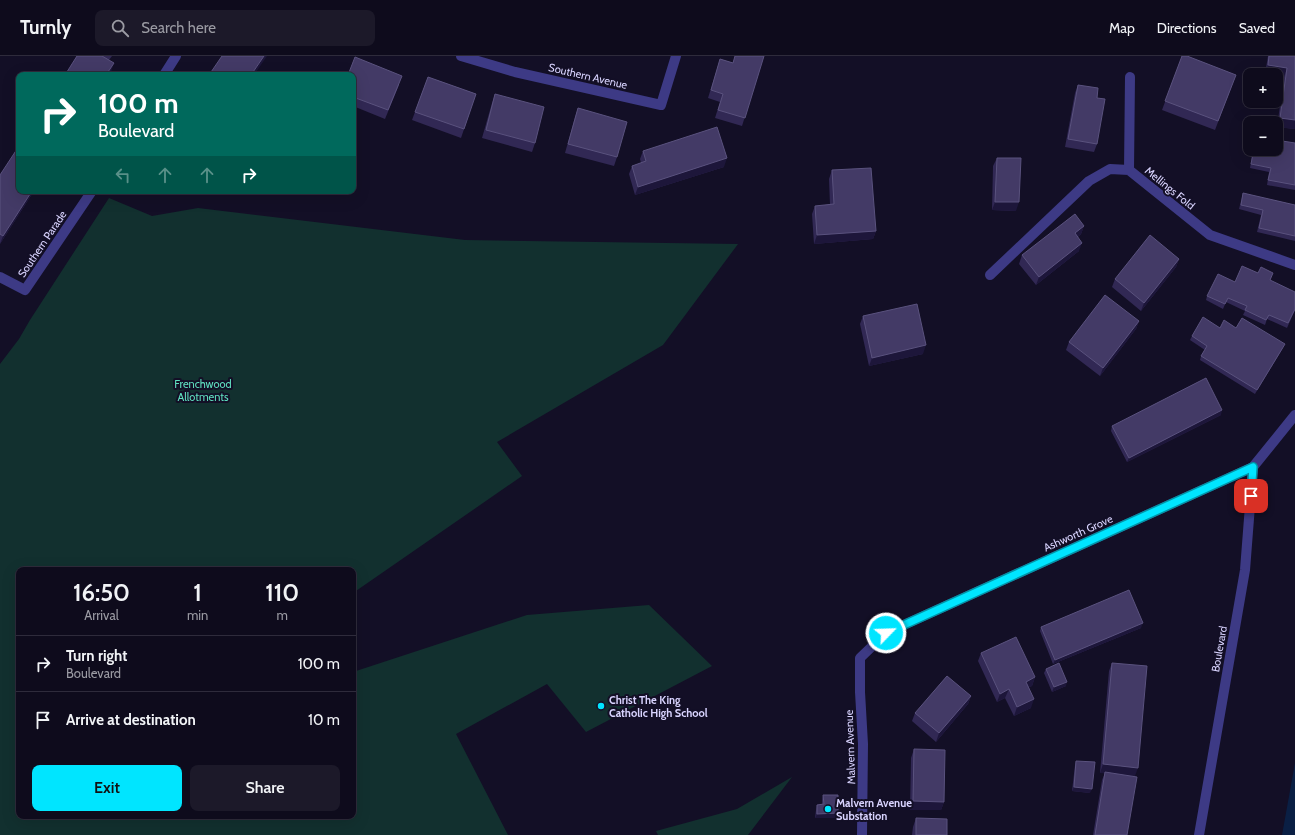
<!DOCTYPE html>
<meta charset="utf-8">
<style>
:root{--surface:#0e0b1c;--page:#1c1929;--text:#f1f3f6;--muted:#9b9ba3;--line:#2e2b3b;--accent:#00e5ff}
body{margin:0;font-family:Cabin,sans-serif;background:var(--page);color:var(--text);height:100vh;display:flex;flex-direction:column;font-size:15px;white-space:nowrap}
*{box-sizing:border-box;margin:0}
p{font-size:13px;color:var(--muted)}
.icon{flex:none;width:22px;height:22px;fill:none;stroke:currentColor;stroke-width:2;stroke-linecap:round;stroke-linejoin:round}
.map{position:relative;flex:1;overflow:hidden}
.panel{position:absolute;left:16px;top:511px;width:340px;height:252px;display:flex;flex-direction:column;background:var(--surface);border-radius:8px;box-shadow:0 4px 16px #0002,0 0 0 1px var(--line)}
.panel>*{flex:none}
.guide{position:absolute;left:16px;top:16px;width:340px;height:122px;border-radius:8px;box-shadow:0 4px 16px #0002,0 0 0 1px var(--line);background:#00695c;color:#fff;overflow:hidden}
.tools{position:absolute;left:1243px;top:12px;display:grid;gap:8px}
.tools a{display:grid;place-items:center;width:40px;height:40px;border-radius:8px;background:var(--surface);box-shadow:0 4px 16px #0002,0 0 0 1px var(--line);font-size:20px}
.pin{position:absolute;display:grid;place-items:center;width:34px;height:34px;color:#fff;margin:-17px;border-radius:8px;box-shadow:0 2px 6px #0006}
.me{position:absolute;width:44px;margin:-22px;rotate:66deg;stroke-linejoin:round;filter:drop-shadow(0 0 3px #0008)}
.turn{display:flex;align-items:center;gap:14px;height:84px;padding:0 16px;font-size:18px}
.turn .icon{width:52px;height:52px;stroke-width:2.5}
.turn b{display:block;font-size:28px;line-height:34px}
.lanes{display:flex;align-items:center;height:38px;padding:0 16px;background:#0003;justify-content:center;gap:20px;direction:ltr}
.lanes .off{opacity:.35}
.eta{display:flex;justify-content:space-evenly;align-items:center;height:68px;text-align:center}
.eta b{font-size:24px;font-weight:600;line-height:28px}
.action{display:flex;gap:8px;margin-top:auto;padding:8px 16px}
.action a{flex:1;height:46px;border-radius:8px;background:var(--accent);color:#111;font-size:16px;font-weight:600;line-height:46px;text-align:center}
.action a+a{background:var(--page);color:var(--text)}
ul{padding:0;list-style:none}
li{display:flex;align-items:center;gap:12px;height:56px;padding:0 16px;border-top:1px solid var(--line)}
li div{flex:1}
li b{display:block;font-size:15px}
li em{font-style:normal}
header{display:flex;align-items:center;gap:24px;box-sizing:border-box;height:56px;padding:0 20px;background:var(--surface);border-bottom:1px solid var(--line)}
header strong{font-size:19px}
nav{display:flex;gap:22px;margin-inline-start:auto;font-size:14px}
.search{width:280px;height:36px;background:var(--page);display:flex;align-items:center;gap:10px;box-sizing:border-box;padding:0 14px;border-radius:8px;color:var(--muted);font-size:15px}
.map>svg:first-child{display:block}
</style>
<header>
<strong>Turnly</strong>
<div class="search"><svg class="icon" aria-label="search" viewBox="0 0 24 24"><circle cx="10" cy="10" r="6"/><path d="M15 15l6 6"/></svg>Search here</div>
<nav><a>Map</a><a>Directions</a><a>Saved</a></nav>
</header>
<div class="map">
<svg width="1295" height="779" viewBox="0 0 1295 779">
<rect width="100%" height="100%" fill="#130f26"/>
<!-- green -->
<path fill="#12302f" d="M 109,142 L 152,160 L 198,152 L 465,184 L 738,188 L 663,289 L 497,386 L 522,420 L 353,537 L 353,514 L 19,514 L 19,760 L 353,760 L 353,616 L 527,559 L 649,549 L 712,610 L 586,676 L 547,628 L 456,678 L 508,779 L 0,779 L 0,308 L 19,283 L 30,264 Z
M 792,721 L 748,779 L 658,779 L 656,775 L 737,753 Z"/>
<!-- water -->
<path fill="#0a1f44" d="M 1295,707 L 1295,779 L 1282,779 Z"/>
<g fill="none" stroke-linecap="round" stroke-linejoin="round">
<!-- minor -->
<path stroke="#3d3a85" stroke-width="10" d="M 461,0 L 515,16 L 661,49 L 676,0
M 164,19 L 176,0
M 1129,114 L 1130,21
M 990,219 L 1089,125 L 1110,113 L 1129,114 L 1210,179 L 1295,209
M 0,221 L 25,234 L 92,135
M 862,779 L 863,688 L 860,636 L 860,602 L 886,577 L 1253,411 L 1295,359
M 1199,779 L 1245,514 L 1253,411"/>
</g>
<!-- wall -->
<path fill="#312854" d="M 77,0 L 112,0 L 109,4 L 111,16 Z
M 735,0 L 764,0 L 742,70 L 715,62 L 720,46 L 708,42 L 720,3 L 733,7 Z
M 1182,0 L 1236,19 L 1215,74 L 1162,54 Z
M 1268,0 L 1295,0 L 1295,73 L 1277,71 L 1284,21 L 1276,19 L 1265,18 Z
M 353,19 L 399,29 L 385,63 L 353,50 Z
M 428,21 L 476,38 L 461,82 L 412,64 Z
M 1078,29 L 1097,42 L 1097,88 L 1094,96 L 1065,91 L 1075,37 Z
M 495,38 L 535,87 L 532,96 L 482,82 L 492,47 Z
M 578,52 L 617,101 L 614,110 L 565,97 L 575,61 Z
M 1295,87 L 1295,134 L 1267,129 L 1269,116 L 1250,112 L 1253,93 L 1276,93 Z
M 643,95 L 724,111 L 635,139 L 629,118 L 632,110 L 641,107 L 640,103 Z
M 997,102 L 1016,155 L 992,154 L 993,110 Z
M 832,114 L 876,175 L 873,183 L 814,188 L 812,158 L 815,150 L 830,149 L 829,123 Z
M 0,119 L 34,135 L 0,188 Z
M 1243,137 L 1295,149 L 1295,185 L 1257,176 L 1261,159 L 1239,153 Z
M 1084,170 L 1081,178 L 1078,181 L 1079,195 L 1036,229 L 1019,208 L 1022,199 Z
M 1179,203 L 1176,211 L 1141,255 L 1112,231 L 1115,223 Z
M 1270,224 L 1295,254 L 1287,272 L 1267,263 L 1265,269 L 1243,259 L 1245,255 L 1226,246 L 1223,253 L 1206,244 L 1207,240 L 1235,226 Z
M 863,260 L 923,298 L 869,310 L 860,268 Z
M 1139,265 L 1136,273 L 1100,320 L 1066,294 L 1069,286 Z
M 1220,272 L 1236,272 L 1283,292 L 1255,338 L 1200,304 L 1201,300 L 1205,294 L 1190,284 L 1192,280 Z
M 1221,359 L 1127,406 L 1111,375 L 1112,370 Z
M 1041,571 L 1141,572 L 1053,608 L 1040,575 Z
M 981,597 L 1035,621 L 1032,630 L 1029,631 L 1031,652 L 1014,660 L 1005,642 L 997,646 L 978,605 Z
M 1112,607 L 1135,720 L 1124,719 L 1127,779 L 1093,779 L 1102,724 L 1105,717 L 1100,717 L 1109,615 Z
M 1046,613 L 1066,630 L 1052,636 L 1044,617 Z
M 971,640 L 968,648 L 936,686 L 912,665 L 915,657 Z
M 914,693 L 944,746 L 941,754 L 910,754 L 911,702 Z
M 1076,705 L 1090,737 L 1072,735 L 1075,709 Z
M 823,739 L 837,762 L 815,762 L 816,754 L 817,749 L 822,748 L 822,743 Z
M 916,762 L 947,779 L 912,779 L 913,771 Z"/>
<!-- shaded-wall -->
<path fill="#1d163a" d="M 264,0 L 267,0 L 254,19 L 251,19 Z
M 114,7 L 111,16 L 108,19 L 106,19 Z
M 1268,9 L 1287,12 L 1284,21 L 1276,20 L 1276,19 L 1265,18 Z
M 1280,62 L 1295,64 L 1295,73 L 1277,71 Z
M 727,102 L 724,111 L 635,139 L 638,131 Z
M 32,135 L 34,135 L 0,188 L 3,180 Z
M 995,146 L 1019,146 L 1016,155 L 992,154 Z
M 1084,170 L 1081,178 L 1072,186 L 1075,177 Z
M 876,175 L 873,183 L 814,188 L 817,179 Z
M 1082,187 L 1079,195 L 1036,229 L 1039,221 Z
M 1179,203 L 1176,211 L 1141,255 L 1144,247 Z
M 1139,265 L 1136,273 L 1100,320 L 1103,312 Z
M 1285,288 L 1283,292 L 1255,338 L 1257,334 Z
M 926,289 L 923,298 L 869,310 L 872,302 Z
M 1222,354 L 1221,359 L 1127,406 L 1129,402 Z
M 1143,567 L 1141,572 L 1053,608 L 1055,604 Z
M 1035,621 L 1032,630 L 1023,634 L 1026,626 Z
M 1067,626 L 1066,630 L 1052,636 L 1054,631 Z
M 1009,633 L 1005,642 L 997,646 L 1000,638 Z
M 971,640 L 968,648 L 936,686 L 939,677 Z
M 1034,643 L 1031,652 L 1014,660 L 1017,651 Z
M 1103,708 L 1138,712 L 1135,720 L 1100,717 Z
M 1074,731 L 1092,733 L 1090,737 L 1072,735 Z
M 913,745 L 944,746 L 941,754 L 910,754 Z
M 838,757 L 837,762 L 815,762 L 817,758 Z"/>
<!-- building -->
<path fill="#433a66" stroke="#5a527e" d="M 77,0 L 102,0 L 114,7 L 106,19 L 65,19 Z
M 222,0 L 264,0 L 251,19 L 209,19 Z
M 735,0 L 764,0 L 745,62 L 718,54 L 723,38 L 711,34 L 720,3 L 733,7 Z
M 1182,0 L 1187,0 L 1236,19 L 1218,65 L 1165,45 Z
M 1269,0 L 1295,0 L 1295,64 L 1280,62 L 1287,12 L 1268,9 Z
M 355,1 L 402,20 L 388,54 L 353,41 L 353,19 L 348,19 Z
M 428,21 L 476,38 L 464,73 L 415,56 Z
M 1078,29 L 1098,32 L 1097,42 L 1105,43 L 1097,88 L 1068,83 Z
M 495,38 L 544,51 L 535,87 L 486,74 Z
M 578,52 L 627,66 L 617,101 L 568,88 Z
M 717,71 L 727,102 L 638,131 L 632,110 L 646,105 L 643,95 Z
M 1276,84 L 1295,87 L 1295,129 L 1268,124 L 1271,112 L 1251,108 L 1254,93 L 1276,93 Z
M 19,90 L 19,135 L 32,135 L 3,180 L 0,178 L 0,119 Z
M 997,102 L 1021,102 L 1019,146 L 995,146 Z
M 871,112 L 876,175 L 817,179 L 815,150 L 834,148 L 832,114 Z
M 1243,137 L 1295,149 L 1295,180 L 1259,172 L 1263,154 L 1241,149 Z
M 1075,158 L 1084,170 L 1075,177 L 1082,187 L 1039,221 L 1022,199 Z
M 1150,179 L 1179,203 L 1144,247 L 1115,223 Z
M 1242,210 L 1258,217 L 1261,211 L 1273,217 L 1270,224 L 1295,236 L 1295,253 L 1288,267 L 1269,259 L 1266,264 L 1245,254 L 1247,250 L 1228,242 L 1225,248 L 1207,240 L 1218,218 L 1235,226 Z
M 1105,239 L 1139,265 L 1103,312 L 1069,286 Z
M 917,248 L 926,289 L 872,302 L 863,260 Z
M 1203,261 L 1220,272 L 1224,264 L 1236,272 L 1242,262 L 1285,288 L 1257,334 L 1201,300 L 1207,290 L 1192,280 Z
M 1206,322 L 1222,354 L 1129,402 L 1112,370 Z
M 1129,534 L 1143,567 L 1055,604 L 1041,571 Z
M 1016,581 L 1035,621 L 1026,626 L 1034,643 L 1017,651 L 1009,633 L 1000,638 L 981,597 Z
M 1059,607 L 1067,626 L 1054,631 L 1046,613 Z
M 1112,607 L 1147,610 L 1138,712 L 1103,708 Z
M 947,620 L 971,640 L 939,677 L 915,657 Z
M 914,693 L 945,694 L 944,746 L 913,745 Z
M 1076,705 L 1095,706 L 1092,733 L 1074,731 Z
M 1105,716 L 1137,721 L 1127,779 L 1095,779 Z
M 823,739 L 838,739 L 838,757 L 817,758 L 817,749 L 824,748 Z
M 916,762 L 947,763 L 947,779 L 916,779 Z"/>
<g fill="none" stroke-linecap="round" stroke-linejoin="round">
<!-- route casing -->
<g stroke="#0095a6" stroke-width="10">
<path id="route" d="M 886,577 L 1253,411 L 1251,440"/>
</g>
<!-- route -->
<use href="#route" stroke="#00e5ff" stroke-width="7"/>
</g>
<!-- markers -->
<g fill="#00e5ff" stroke="#130f26" stroke-width="1.5">
<circle cx="601" cy="650" r="4"/>
<circle cx="828" cy="753" r="4"/>
</g>
<g text-anchor="middle" stroke-width="4" stroke-linejoin="round" paint-order="stroke">
<!-- street labels -->
<g font-size="11" fill="#d9d4ff" stroke="#130f26">
<text transform="translate(588 20) rotate(13)" y="4">Southern Avenue</text>
<text transform="translate(1170 132) rotate(39)" y="4">Mellings Fold</text>
<text transform="translate(42 188) rotate(-56)" y="4">Southern Parade</text>
<text transform="translate(1078 477) rotate(-24)" y="4">Ashworth Grove</text>
<text transform="translate(1219 593) rotate(-80)" y="4">Boulevard</text>
<text transform="translate(850 691) rotate(-92)" y="4">Malvern Avenue</text>
</g>
<!-- park labels -->
<g font-size="11" fill="#5fe0c0" stroke="#130f26">
<text x="203" y="332">Frenchwood<tspan x="203" dy="13">Allotments</tspan></text>
</g>
<!-- poi labels -->
<g font-size="11" font-weight="bold" fill="#d9d4ff" stroke="#130f26" text-anchor="start">
<text x="609" y="648">Christ The King<tspan x="609" dy="13">Catholic High School</tspan></text>
<text x="836" y="751">Malvern Avenue<tspan x="836" dy="13">Substation</tspan></text>
</g>
</g>
</svg>
<div class="tools">
<a>+</a>
<a>−</a>
</div>
<div class="pin" style="left:1251px;top:440px;background:#d93025"><svg class="icon" aria-label="arrive" viewBox="0 0 24 24"><path d="M6 21V4h12l-3 4 3 4H6"/></svg></div>
<svg class="me" style="left:886px;top:577px" viewBox="-20 -20 40 40"><circle r="17" fill="#00e5ff" stroke="#fff" stroke-width="3"/><path d="M0-11L8 9 0 5-8 9z" fill="#fff"/></svg>
<div class="guide">
<div class="turn"><svg class="icon" aria-label="right" viewBox="0 0 24 24"><path d="M7 20v-9h11M14 6l5 5-5 5"/></svg><div><b>100 m</b>Boulevard</div></div>
<div class="lanes"><svg class="icon off" aria-label="left" viewBox="0 0 24 24"><path d="M17 20v-9H6M10 6l-5 5 5 5"/></svg><svg class="icon off" aria-label="ahead" viewBox="0 0 24 24"><path d="M12 20V5M6 11l6-6 6 6"/></svg><svg class="icon off" aria-label="ahead" viewBox="0 0 24 24"><path d="M12 20V5M6 11l6-6 6 6"/></svg><svg class="icon" aria-label="right" viewBox="0 0 24 24"><path d="M7 20v-9h11M14 6l5 5-5 5"/></svg></div>
</div>
<section class="panel">
<div class="eta">
<div><b>16:50</b><p>Arrival</p></div>
<div><b>1</b><p>min</p></div>
<div><b>110</b><p>m</p></div>
</div>
<ul>
<li><svg class="icon" aria-label="right" viewBox="0 0 24 24"><path d="M7 20v-9h11M14 6l5 5-5 5"/></svg><div><b>Turn right</b><p>Boulevard</p></div><em>100 m</em></li>
<li><svg class="icon" aria-label="arrive" viewBox="0 0 24 24"><path d="M6 21V4h12l-3 4 3 4H6"/></svg><div><b>Arrive at destination</b></div><em>10 m</em></li>
</ul>
<div class="action"><a>Exit</a><a>Share</a></div>
</section>
</div>
